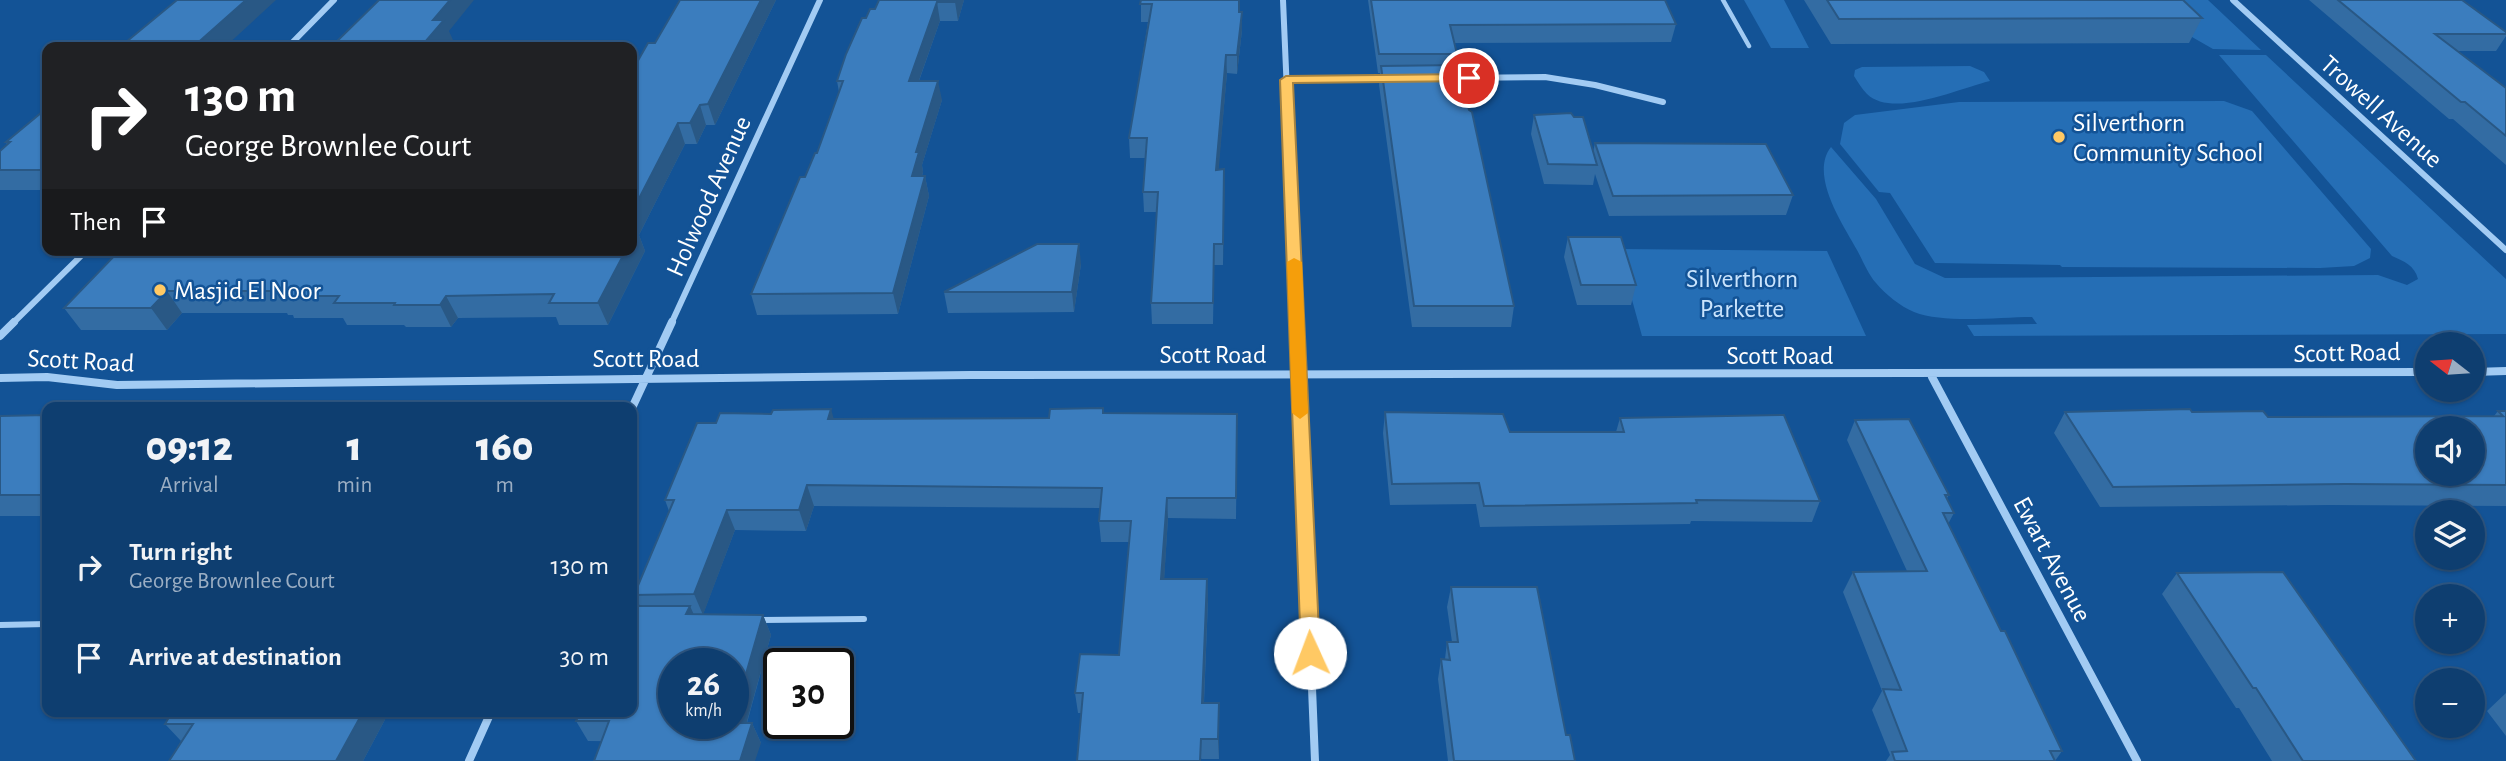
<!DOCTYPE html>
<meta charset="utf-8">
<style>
:root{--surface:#0e3e70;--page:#1c4978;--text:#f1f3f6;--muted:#9baec3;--line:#2e5783}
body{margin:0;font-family:"Alegreya Sans",sans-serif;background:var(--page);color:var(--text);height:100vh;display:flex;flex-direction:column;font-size:26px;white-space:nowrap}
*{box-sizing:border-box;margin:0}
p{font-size:23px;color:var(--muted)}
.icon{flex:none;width:38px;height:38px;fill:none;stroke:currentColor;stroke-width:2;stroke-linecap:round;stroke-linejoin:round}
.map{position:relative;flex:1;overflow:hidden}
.sheet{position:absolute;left:42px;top:402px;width:595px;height:315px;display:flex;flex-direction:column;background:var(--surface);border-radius:14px;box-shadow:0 2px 5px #0004,0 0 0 2px var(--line)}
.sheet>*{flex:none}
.hud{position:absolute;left:42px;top:42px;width:595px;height:214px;border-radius:14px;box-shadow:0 2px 5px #0004,0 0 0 2px var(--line);background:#202124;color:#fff;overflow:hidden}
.needle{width:46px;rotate:287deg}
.buttons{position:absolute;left:2415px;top:332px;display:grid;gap:14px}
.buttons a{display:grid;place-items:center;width:70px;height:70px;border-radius:50%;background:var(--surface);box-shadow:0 2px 5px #0004,0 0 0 2px var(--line);font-size:35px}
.speed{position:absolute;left:658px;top:648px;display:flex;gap:14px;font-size:35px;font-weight:700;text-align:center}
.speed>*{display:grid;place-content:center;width:91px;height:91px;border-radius:50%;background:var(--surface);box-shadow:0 2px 5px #0004,0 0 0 2px var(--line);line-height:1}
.speed small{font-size:18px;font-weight:400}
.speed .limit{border:4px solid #111;border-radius:10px;background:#fff;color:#111}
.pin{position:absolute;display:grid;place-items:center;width:60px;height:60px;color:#fff;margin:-30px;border:4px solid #fff;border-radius:50%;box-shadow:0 2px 7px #0007}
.me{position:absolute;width:77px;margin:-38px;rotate:358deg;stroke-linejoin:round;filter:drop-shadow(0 0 5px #0008)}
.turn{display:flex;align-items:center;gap:24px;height:147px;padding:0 28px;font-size:32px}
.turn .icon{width:91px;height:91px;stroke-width:2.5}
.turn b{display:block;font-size:49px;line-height:60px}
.then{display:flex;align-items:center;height:66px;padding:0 28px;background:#0003;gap:14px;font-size:26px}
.eta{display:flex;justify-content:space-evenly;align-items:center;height:119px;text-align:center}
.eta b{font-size:42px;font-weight:800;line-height:49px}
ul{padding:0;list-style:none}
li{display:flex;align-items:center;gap:21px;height:91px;padding:0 28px}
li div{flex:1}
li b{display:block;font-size:26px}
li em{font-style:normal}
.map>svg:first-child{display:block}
</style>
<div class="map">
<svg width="2506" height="761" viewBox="0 0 2506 761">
<rect width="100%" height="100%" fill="#135396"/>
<!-- green -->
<path fill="#256eb5" d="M 1744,0 L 1784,0 L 1809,48 L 1771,48 Z
M 2158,0 L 2208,0 L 2261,50 L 2213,49 L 2192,37 Z
M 2219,55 L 2266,55 L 2506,279 L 2506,334 L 1974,336 L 1967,325 L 2037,324 L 2032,317 C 1998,317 1945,324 1914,312 C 1900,306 1886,295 1876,283 C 1868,274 1863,261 1857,250 C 1843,225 1809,175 1831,147 L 1876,199 L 1915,264 L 1945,278 L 2378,275 L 2407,285 L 2418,279 C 2415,266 2404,261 2392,256 Z
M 1970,66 L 1984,72 L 1990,81 C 1960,88 1893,119 1867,94 C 1862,89 1858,82 1854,76 L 1855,70 L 1862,67 Z
M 2224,101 L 2252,111 L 2371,249 L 2370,258 L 2354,266 L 2320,268 L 2062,267 L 2060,265 L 1935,263 L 1890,193 L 1879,192 L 1840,144 L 1844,123 L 1855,115 L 1959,102 Z
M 1618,249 L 1827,251 L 1866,336 L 1642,336 Z"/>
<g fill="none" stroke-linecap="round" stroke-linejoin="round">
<!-- lane-far1 -->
<path stroke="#a2cbf3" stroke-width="4.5" d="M 1723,0 L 1749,46"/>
<!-- lane -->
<path stroke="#a2cbf3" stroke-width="6" d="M 757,620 L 864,619
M 0,625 L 47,624"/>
<!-- street-far1 -->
<path stroke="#a2cbf3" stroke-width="6" d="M 1283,0 L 1297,324
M 2233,0 L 2506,250
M 288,47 L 334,0
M 1455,78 L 1545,77 L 1595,85 L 1663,102
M 1286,80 L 1387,79
M 12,324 L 87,250
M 671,324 L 820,0"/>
<!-- street -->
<path stroke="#a2cbf3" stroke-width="8" d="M 1297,322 L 1315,761
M 0,336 L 14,322
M 2473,372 L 2506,371
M 1932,377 L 2137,761
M 0,378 L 47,377 L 117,385 L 970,375 L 2427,372
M 632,408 L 672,322
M 469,761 L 491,712"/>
</g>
<!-- wall -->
<path fill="#336ca3" d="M 680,0 L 776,0 L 715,125 L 706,125 L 697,144 L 685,144 L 639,235 L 645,251 L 608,325 L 559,325 L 556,317 L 458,318 L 451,327 L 406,327 L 404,325 L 347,325 L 343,318 L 294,318 L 293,315 L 288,315 L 287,313 L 182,313 L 167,330 L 81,330 L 64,308 L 120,250 L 632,250 L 655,43 Z
M 879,0 L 964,0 L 958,21 L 940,21 L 919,81 L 942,100 L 922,165 L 923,172 L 922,176 L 925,176 L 929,196 L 898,314 L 757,315 L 751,294 L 805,177 L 817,153 L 839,92 L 837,81 L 866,18 L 875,9 Z
M 1141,0 L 1242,12 L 1242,30 L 1237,74 L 1227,73 L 1218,170 L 1224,169 L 1223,265 L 1214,265 L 1213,324 L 1152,324 L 1151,303 L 1157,212 L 1144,212 L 1143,192 L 1145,158 L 1130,158 L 1129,138 L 1148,22 L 1141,22 Z
M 1368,0 L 1665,0 L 1676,24 L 1671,42 L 1454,43 L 1457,54 L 1455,65 L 1514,306 L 1511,327 L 1412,327 L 1379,85 L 1380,73 L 1378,73 Z
M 1804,0 L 2183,0 L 2202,18 L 2189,43 L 1831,44 Z
M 2309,0 L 2462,0 L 2506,32 L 2506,36 L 2496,51 L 2457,51 L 2506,88 L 2506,165 L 2453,119 L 2449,119 Z
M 47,108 L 47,190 L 0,190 L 0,151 L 7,145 L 6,142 Z
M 1534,115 L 1593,152 L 1595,143 L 1793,195 L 1786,215 L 1609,216 L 1595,174 L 1593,185 L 1544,184 L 1531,134 Z
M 1568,237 L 1636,285 L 1631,305 L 1577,305 L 1564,257 Z
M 1081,264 L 1074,312 L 948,313 L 944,292 Z
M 2498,411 L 2506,411 L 2506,506 L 2329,505 L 2100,507 L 2054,433 L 2065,412 L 2192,412 L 2268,417 L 2494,416 Z
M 1385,412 L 1510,432 L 1616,432 L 1620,418 L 1820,501 L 1812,522 L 1691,521 L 1690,524 L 1480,527 L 1476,504 L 1390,505 L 1383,433 Z
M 1104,413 L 1237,434 L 1236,519 L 1168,518 L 1164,579 L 1207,579 L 1208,600 L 1204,703 L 1219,723 L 1219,759 L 1202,759 L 1082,713 L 1078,713 L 1075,693 L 1119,655 L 1129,542 L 1101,542 L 1099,521 L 1100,508 L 814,506 L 806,531 L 735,530 L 703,614 L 763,615 L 771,635 L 747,723 L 752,723 L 761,743 L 588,741 L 576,721 L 632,712 L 640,606 L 634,595 L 669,511 L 665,500 L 716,423 L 771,414 L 834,419 L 1049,418 Z
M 47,415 L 47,516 L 0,516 L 0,416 Z
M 1855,420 L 1949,495 L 1947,498 L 1954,513 L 1948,524 L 2062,751 L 2055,761 L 1886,761 L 1890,755 L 1872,710 L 1882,691 L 1843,592 L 1853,572 L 1907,571 L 1847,440 Z
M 2177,573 L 2416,761 L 2272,761 L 2239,708 L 2236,708 L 2162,594 Z
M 1451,587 L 1566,735 L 1575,761 L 1448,761 L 1438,679 L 1441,659 L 1445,659 L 1447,642 L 1452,642 L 1447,607 Z
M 2506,693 L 2506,736 L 2487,711 Z
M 389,712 L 363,761 L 169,761 L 181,741 L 165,724 Z"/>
<!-- shaded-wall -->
<path fill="#295885" d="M 246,0 L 276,0 L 225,47 L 193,47 Z
M 450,0 L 474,0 L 449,31 L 453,40 L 447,47 L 424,47 L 433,20 Z
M 761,0 L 776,0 L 715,125 L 708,104 Z
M 956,0 L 964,0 L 958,21 L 955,2 Z
M 937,2 L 940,21 L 912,100 L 909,81 Z
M 1242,12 L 1242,30 L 1237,74 L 1237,55 Z
M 1226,55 L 1227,73 L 1217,189 L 1216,170 Z
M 938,81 L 942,100 L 922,165 L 923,172 L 916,196 L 912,176 L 916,152 Z
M 700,105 L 706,125 L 697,144 L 690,123 Z
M 678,123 L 685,144 L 639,235 L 645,251 L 608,325 L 598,303 L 626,250 L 632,250 L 632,212 Z
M 1224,169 L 1225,189 L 1223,265 L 1223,244 Z
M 925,176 L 929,196 L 898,314 L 893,293 Z
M 1079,244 L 1081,264 L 1074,312 L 1072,292 Z
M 167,291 L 182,313 L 167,330 L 151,308 Z
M 446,296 L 458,318 L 451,327 L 440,305 Z
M 831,409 L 837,430 L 828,419 Z
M 807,485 L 814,506 L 806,531 L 799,510 Z
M 1167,498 L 1168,518 L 1163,600 L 1161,579 Z
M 727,510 L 735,530 L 703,615 L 694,594 Z
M 1207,579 L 1208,600 L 1203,723 L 1202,703 Z
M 690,606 L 699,626 L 686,614 Z
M 763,615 L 771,635 L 741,743 L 733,723 L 733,719 Z
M 1219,703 L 1219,759 L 1218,739 Z
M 363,712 L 389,712 L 363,761 L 336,761 Z
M 752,723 L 761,743 L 755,761 L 740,761 Z"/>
<!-- building -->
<path fill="#3b7dbe" stroke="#295885" stroke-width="2" fill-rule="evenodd" d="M 177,0 L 246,0 L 193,47 L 120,47 Z
M 379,0 L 450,0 L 433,20 L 444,20 L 425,42 L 429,42 L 424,47 L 331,47 Z
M 680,0 L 761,0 L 708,104 L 700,105 L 690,123 L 678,123 L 632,212 L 632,71 L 648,43 L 655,43 Z
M 879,0 L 956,0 L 955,2 L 937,2 L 909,81 L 938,81 L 916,152 L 919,152 L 912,176 L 925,176 L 893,293 L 751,294 L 800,177 L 805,177 L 815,153 L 817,153 L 843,81 L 837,81 L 846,54 L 862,18 L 866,18 L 870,9 L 875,9 Z
M 1141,0 L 1239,0 L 1239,12 L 1242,12 L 1237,55 L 1226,55 L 1216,170 L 1224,169 L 1223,244 L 1214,244 L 1213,303 L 1151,303 L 1158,192 L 1143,192 L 1147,138 L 1129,138 L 1152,4 L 1140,4 Z
M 1371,0 L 1665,0 L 1676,24 L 1450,25 L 1457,54 L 1379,54 Z
M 1827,0 L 2183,0 L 2202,18 L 1839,19 Z
M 2338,0 L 2462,0 L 2506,32 L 2506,34 L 2435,34 L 2506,88 L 2506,136 L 2465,102 L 2461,102 Z
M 1459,65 L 1469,110 L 1472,112 L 1514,306 L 1414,306 L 1381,66 Z
M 47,108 L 47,170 L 0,170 L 0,151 L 10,142 L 6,142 Z
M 1571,113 L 1574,117 L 1583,117 L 1597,165 L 1548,164 L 1534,115 Z
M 1595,143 L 1766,144 L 1793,195 L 1613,196 Z
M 632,230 L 637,230 L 632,240 Z
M 1568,237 L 1621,237 L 1636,285 L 1581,285 Z
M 1037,244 L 1079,244 L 1072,292 L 944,292 Z
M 120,250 L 626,250 L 598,303 L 549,303 L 554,294 L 446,296 L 440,305 L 394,305 L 395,303 L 334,303 L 339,296 L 281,296 L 283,293 L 274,293 L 276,291 L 167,291 L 151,308 L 64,308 Z
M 1103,408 L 1103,413 L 1237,414 L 1236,498 L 1167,498 L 1161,579 L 1207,579 L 1202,703 L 1219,703 L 1218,739 L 1201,739 L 1200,761 L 1077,761 L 1083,693 L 1075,693 L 1080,654 L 1119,655 L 1131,521 L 1099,521 L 1102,488 L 807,485 L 799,510 L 727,510 L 694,594 L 634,595 L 674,500 L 665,500 L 697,423 L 716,423 L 720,413 L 771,414 L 773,410 L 831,409 L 828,419 L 1049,418 L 1050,409 Z
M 2190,409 L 2192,412 L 2263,411 L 2268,417 L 2503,416 L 2498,411 L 2506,411 L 2506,485 L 2345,484 L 2113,487 L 2065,412 ZM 2427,429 L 2473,429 L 2473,474 L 2427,474 Z
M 1385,412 L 1503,414 L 1510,432 L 1624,432 L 1620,418 L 1784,415 L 1820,501 L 1696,500 L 1697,503 L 1484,506 L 1479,483 L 1392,484 Z
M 47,415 L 47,495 L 0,495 L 0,416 Z
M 1909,419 L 1949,495 L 1945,495 L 1954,513 L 1943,513 L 2001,631 L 2005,631 L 2062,751 L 2050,751 L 2055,761 L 1895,761 L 1892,752 L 1907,751 L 1883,689 L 1901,690 L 1853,572 L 1927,571 L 1855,420 Z
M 2283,572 L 2416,761 L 2303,761 L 2256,688 L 2253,688 L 2177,573 Z
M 1451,587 L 1537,587 L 1566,735 L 1570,735 L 1575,761 L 1454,761 L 1441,659 L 1450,660 L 1447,642 L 1458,642 Z
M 632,606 L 690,606 L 686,614 L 763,615 L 733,719 L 733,663 L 674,663 L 674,723 L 752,723 L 740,761 L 594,761 L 609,721 L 576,721 L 580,712 L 632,712 Z
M 172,712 L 363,712 L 336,761 L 169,761 L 193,724 L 165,724 Z"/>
<!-- route -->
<path fill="#ffc964" stroke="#a68341" stroke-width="2" d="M 1469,74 L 1475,78 L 1474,81 L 1293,83 L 1320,653 L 1317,659 L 1310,661 L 1303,659 L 1301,653 L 1280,80 L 1286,76 Z"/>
<!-- slow -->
<path fill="#f59e0b" d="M 1294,258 L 1302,262 L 1308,413 L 1300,419 L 1292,413 L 1287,262 Z"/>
<!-- markers -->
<g fill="#ffc964" stroke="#135396" stroke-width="2.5">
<circle cx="2059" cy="137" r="7"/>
<circle cx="160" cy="290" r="7"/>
</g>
<g text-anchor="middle" stroke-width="5" stroke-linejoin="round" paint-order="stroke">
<!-- street labels -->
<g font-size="26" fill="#fff" stroke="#135396">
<text transform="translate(2382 111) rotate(42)" y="9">Trowell Avenue</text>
<text transform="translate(708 196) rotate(-66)" y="9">Holwood Avenue</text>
<text transform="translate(2347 352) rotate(-1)" y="9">Scott Road</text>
<text x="1213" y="363">Scott Road</text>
<text x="1780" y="364">Scott Road</text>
<text x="646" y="367">Scott Road</text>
<text transform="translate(81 360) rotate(3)" y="9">Scott Road</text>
<text transform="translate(2053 559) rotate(62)" y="9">Ewart Avenue</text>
</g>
<!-- poi labels -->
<g font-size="26" fill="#fff" stroke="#135396" text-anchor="start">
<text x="2073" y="131">Silverthorn<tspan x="2073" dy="30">Community School</tspan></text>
<text x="174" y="299">Masjid El Noor</text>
</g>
<!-- park labels -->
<g font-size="26" fill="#cae4fd" stroke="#135396">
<text x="1742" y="287">Silverthorn<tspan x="1742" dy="30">Parkette</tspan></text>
</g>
</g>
</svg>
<div class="buttons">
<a><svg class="needle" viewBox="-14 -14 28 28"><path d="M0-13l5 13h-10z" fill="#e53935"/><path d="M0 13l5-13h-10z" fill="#9baec3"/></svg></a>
<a><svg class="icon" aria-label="sound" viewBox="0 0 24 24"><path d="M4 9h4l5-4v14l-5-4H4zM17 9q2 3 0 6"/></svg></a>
<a><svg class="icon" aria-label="layers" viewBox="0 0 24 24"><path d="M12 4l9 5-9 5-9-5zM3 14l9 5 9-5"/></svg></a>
<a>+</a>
<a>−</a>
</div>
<div class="speed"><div>26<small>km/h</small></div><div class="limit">30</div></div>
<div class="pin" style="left:1469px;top:78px;background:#d93025"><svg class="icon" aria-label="arrive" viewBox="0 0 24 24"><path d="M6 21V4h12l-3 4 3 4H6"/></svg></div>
<svg class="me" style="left:1310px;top:653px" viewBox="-20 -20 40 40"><circle r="19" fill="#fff"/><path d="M0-13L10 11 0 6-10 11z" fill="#ffc964"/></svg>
<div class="hud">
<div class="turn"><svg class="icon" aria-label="right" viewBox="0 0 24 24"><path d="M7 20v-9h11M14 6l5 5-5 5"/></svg><div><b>130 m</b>George Brownlee Court</div></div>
<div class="then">Then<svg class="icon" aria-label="arrive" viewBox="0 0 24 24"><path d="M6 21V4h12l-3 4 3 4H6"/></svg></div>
</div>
<section class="sheet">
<div class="eta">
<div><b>09:12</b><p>Arrival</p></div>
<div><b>1</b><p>min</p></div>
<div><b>160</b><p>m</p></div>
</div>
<ul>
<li><svg class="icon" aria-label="right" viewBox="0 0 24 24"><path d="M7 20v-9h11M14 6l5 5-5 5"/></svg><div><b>Turn right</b><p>George Brownlee Court</p></div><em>130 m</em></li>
<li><svg class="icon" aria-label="arrive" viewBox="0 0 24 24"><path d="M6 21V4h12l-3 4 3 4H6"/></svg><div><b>Arrive at destination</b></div><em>30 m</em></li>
</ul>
</section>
</div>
